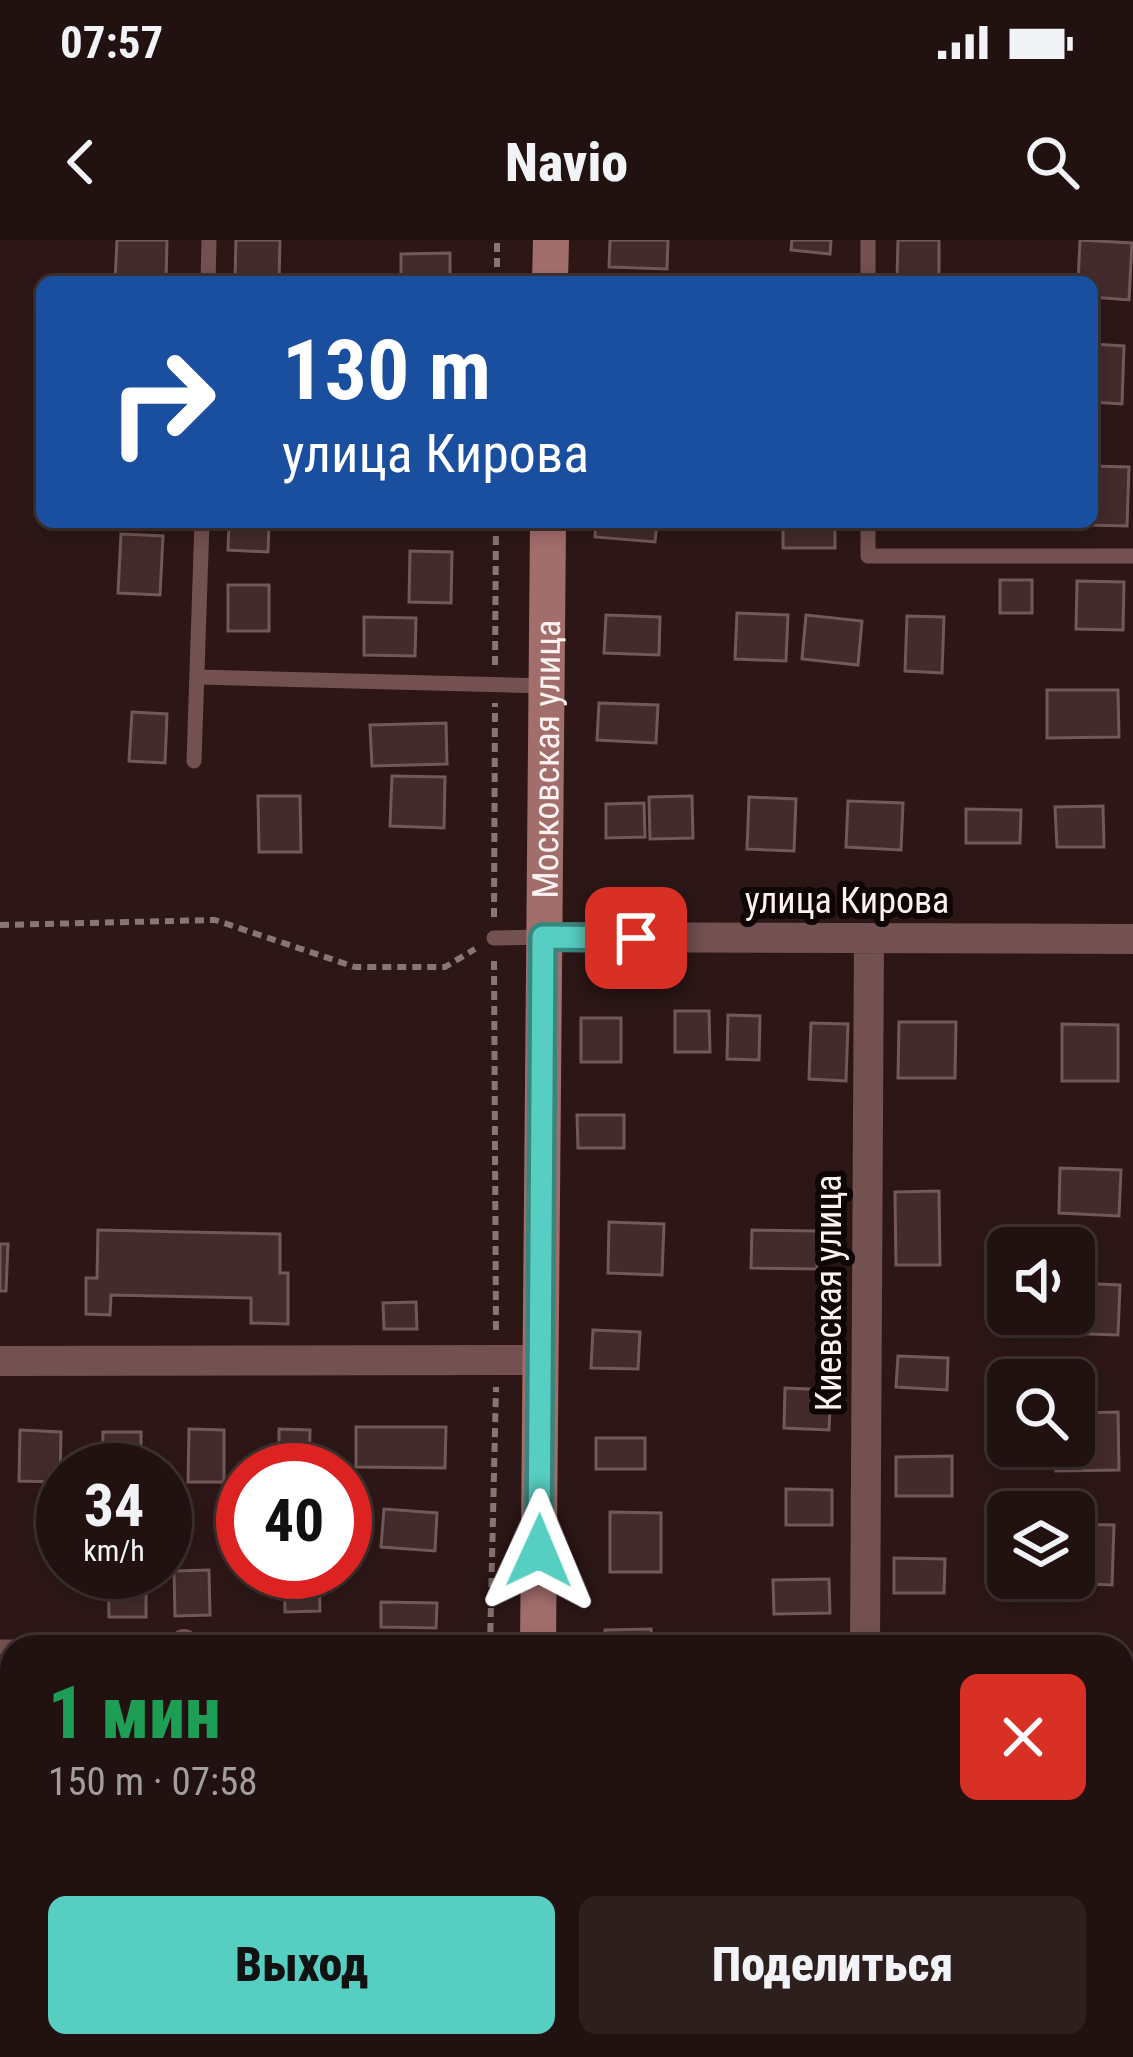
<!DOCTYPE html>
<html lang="ru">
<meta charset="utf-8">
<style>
:root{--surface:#211110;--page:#2d1f1e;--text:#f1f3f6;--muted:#a29d9f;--line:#3e3130;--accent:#57cec2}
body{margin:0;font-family:"Roboto Condensed",sans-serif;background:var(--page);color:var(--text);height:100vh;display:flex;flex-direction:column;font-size:45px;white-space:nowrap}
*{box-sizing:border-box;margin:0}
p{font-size:39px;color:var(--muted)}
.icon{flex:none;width:66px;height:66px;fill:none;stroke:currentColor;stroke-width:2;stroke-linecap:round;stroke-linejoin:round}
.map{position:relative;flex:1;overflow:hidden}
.details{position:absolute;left:0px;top:1395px;width:1134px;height:423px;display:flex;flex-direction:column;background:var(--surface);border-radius:36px 36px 0 0;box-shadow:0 6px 18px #0003,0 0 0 3px var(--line)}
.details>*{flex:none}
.guide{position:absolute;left:36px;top:36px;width:1062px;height:252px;border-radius:18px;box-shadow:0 6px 18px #0003,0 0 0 3px var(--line);background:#1a4fa0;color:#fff;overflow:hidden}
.controls{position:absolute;left:987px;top:987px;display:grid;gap:24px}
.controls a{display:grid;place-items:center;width:108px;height:108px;border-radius:18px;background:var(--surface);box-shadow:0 6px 18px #0003,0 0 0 3px var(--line);font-size:60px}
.speed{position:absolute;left:36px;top:1203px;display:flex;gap:24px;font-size:60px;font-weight:700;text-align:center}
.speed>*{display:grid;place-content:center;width:156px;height:156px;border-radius:50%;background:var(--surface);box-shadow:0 6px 18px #0003,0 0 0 3px var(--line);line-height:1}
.speed small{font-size:30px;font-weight:400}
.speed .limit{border:18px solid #d22;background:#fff;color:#111}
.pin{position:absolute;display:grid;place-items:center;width:102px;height:102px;color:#fff;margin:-51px;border-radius:24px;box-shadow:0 6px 18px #0006}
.me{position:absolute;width:132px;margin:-66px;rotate:1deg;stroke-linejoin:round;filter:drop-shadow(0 0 9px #0008)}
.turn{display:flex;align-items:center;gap:42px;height:252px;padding:0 48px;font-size:54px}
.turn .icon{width:156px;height:156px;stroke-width:2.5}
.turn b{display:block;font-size:84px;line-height:102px}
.round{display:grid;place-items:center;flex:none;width:126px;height:126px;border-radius:18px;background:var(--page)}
.overview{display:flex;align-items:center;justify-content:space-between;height:204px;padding:0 48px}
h1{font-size:72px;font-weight:800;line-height:90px;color:#1e9e55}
.cta{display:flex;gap:24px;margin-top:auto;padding:24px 48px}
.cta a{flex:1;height:138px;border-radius:18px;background:var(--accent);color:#111;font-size:48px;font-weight:800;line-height:138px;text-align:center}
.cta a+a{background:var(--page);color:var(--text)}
.status{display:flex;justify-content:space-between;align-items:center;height:84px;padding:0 60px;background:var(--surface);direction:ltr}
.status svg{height:33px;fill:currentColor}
header{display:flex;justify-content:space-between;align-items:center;height:156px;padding:0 48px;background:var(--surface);font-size:54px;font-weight:800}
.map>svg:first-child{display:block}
</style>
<div class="status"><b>07:57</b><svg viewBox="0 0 49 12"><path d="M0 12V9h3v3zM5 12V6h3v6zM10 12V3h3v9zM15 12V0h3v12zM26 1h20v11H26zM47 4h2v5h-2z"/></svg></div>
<header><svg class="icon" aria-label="back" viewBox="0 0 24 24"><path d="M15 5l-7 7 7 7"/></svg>Navio<svg class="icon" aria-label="search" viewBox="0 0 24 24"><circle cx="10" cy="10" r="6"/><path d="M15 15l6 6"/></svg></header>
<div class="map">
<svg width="1133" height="1817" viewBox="0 0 1133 1817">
<rect width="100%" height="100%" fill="#2c1716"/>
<!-- building -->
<path fill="#422b2a" stroke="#725857" stroke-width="3" d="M 117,0 L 167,0 L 166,42 L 115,42 Z
M 236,0 L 280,0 L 279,40 L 235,39 Z
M 610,0 L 668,0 L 667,29 L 609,27 Z
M 792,0 L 831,0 L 830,14 L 791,10 Z
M 898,0 L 939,0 L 939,38 L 897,37 Z
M 1080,0 L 1132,3 L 1129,60 L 1092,57 L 1092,42 L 1078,42 Z
M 450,13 L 450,42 L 401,42 L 401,14 Z
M 1092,104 L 1124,106 L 1122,164 L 1092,162 Z
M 1092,226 L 1129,227 L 1127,286 L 1088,285 Z
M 229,282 L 269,282 L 268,312 L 228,310 Z
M 403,282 L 444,282 L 444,289 L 403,289 Z
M 596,282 L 657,282 L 655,302 L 595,297 Z
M 783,282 L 835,282 L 835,308 L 783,308 Z
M 121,294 L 163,296 L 160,355 L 118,353 Z
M 410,311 L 452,312 L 451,363 L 409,362 Z
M 1000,340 L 1032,340 L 1032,373 L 1000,373 Z
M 1077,341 L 1124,342 L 1123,390 L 1076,389 Z
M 228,345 L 269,345 L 269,391 L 228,391 Z
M 737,373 L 788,375 L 786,421 L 735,419 Z
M 606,375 L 660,377 L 659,415 L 604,413 Z
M 806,375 L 862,381 L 858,425 L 802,419 Z
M 907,376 L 944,377 L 942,433 L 905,431 Z
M 364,377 L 416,378 L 415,416 L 364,415 Z
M 1047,450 L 1118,450 L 1119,497 L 1047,498 Z
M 599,463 L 658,465 L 656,503 L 597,500 Z
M 132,472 L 167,474 L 165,523 L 129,521 Z
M 446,483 L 447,524 L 372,526 L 370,485 Z
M 392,536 L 445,537 L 444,588 L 390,586 Z
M 258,556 L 300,556 L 301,612 L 259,612 Z
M 692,556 L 693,598 L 650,599 L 649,557 Z
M 749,557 L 796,559 L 794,611 L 747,609 Z
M 848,561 L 903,563 L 901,610 L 846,607 Z
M 644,563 L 645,597 L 606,598 L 606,564 Z
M 1103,566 L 1104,607 L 1057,607 L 1055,567 Z
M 966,569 L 1021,570 L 1020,603 L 966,603 Z
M 675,771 L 709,771 L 710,812 L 675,812 Z
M 728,775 L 760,776 L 759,820 L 727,819 Z
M 581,778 L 621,778 L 621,822 L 581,822 Z
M 899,782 L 956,782 L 955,838 L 898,838 Z
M 811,783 L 848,784 L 846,841 L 809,839 Z
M 1062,784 L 1118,785 L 1118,841 L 1062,841 Z
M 577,875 L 624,875 L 624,908 L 578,908 Z
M 1060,928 L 1121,930 L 1119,976 L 1059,973 Z
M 939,951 L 940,1025 L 896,1025 L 895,952 Z
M 609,982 L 664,984 L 662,1035 L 608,1033 Z
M 98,990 L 280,994 L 280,1033 L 288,1033 L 288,1084 L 251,1083 L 251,1058 L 111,1055 L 110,1075 L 86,1074 L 86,1038 L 97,1038 Z
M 752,990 L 818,991 L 817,1029 L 751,1028 Z
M 0,1004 L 8,1004 L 6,1051 L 0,1051 Z
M 1074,1043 L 1120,1045 L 1118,1095 L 1058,1093 L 1059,1074 L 1074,1074 Z
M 416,1062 L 417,1089 L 384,1089 L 383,1063 Z
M 593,1090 L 640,1092 L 638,1129 L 591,1128 Z
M 898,1116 L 948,1118 L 947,1150 L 896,1147 Z
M 785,1148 L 831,1150 L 829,1190 L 784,1188 Z
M 1118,1172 L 1119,1230 L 1056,1231 L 1056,1206 L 1074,1206 L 1074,1173 Z
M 356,1187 L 446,1187 L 445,1228 L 356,1227 Z
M 189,1189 L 224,1190 L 224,1242 L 188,1242 Z
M 279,1189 L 310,1190 L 309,1230 L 259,1230 L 259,1215 L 279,1215 Z
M 20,1190 L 61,1192 L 60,1242 L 19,1241 Z
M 103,1192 L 141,1192 L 141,1230 L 102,1230 Z
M 596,1198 L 645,1198 L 645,1229 L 596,1229 Z
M 952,1216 L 952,1256 L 896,1256 L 896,1217 Z
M 786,1249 L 832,1250 L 832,1285 L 786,1285 Z
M 384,1269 L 437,1273 L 435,1311 L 381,1307 Z
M 610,1272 L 661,1273 L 661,1332 L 610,1332 Z
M 1074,1284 L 1114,1285 L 1112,1345 L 1066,1343 L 1066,1338 L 1074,1338 Z
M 894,1318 L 945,1319 L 944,1353 L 894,1353 Z
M 209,1330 L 210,1375 L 175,1376 L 174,1331 Z
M 108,1332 L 146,1332 L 146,1377 L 109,1377 Z
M 284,1332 L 319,1332 L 320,1371 L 285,1372 Z
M 829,1339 L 830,1373 L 774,1374 L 773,1340 Z
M 381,1362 L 437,1363 L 436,1388 L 381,1387 Z
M 651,1389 L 652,1407 L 605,1407 L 605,1390 Z
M 377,1806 L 437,1806 L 437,1809 L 377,1811 Z
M 891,1806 L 932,1806 L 932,1817 L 891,1817 Z
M 786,1808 L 830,1810 L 830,1817 L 786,1817 Z"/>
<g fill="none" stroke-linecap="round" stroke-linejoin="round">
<!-- path -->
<path stroke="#887676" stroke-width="6" stroke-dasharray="9 6" stroke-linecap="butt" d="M 497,42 L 497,0
M 495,425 L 496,282
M 494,677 L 495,463
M 0,685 L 215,680 L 355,727 L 445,727 L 475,709
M 494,721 L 496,1091
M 490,1407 L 496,1147
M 483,1817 L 483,1806"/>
<!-- lane -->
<path stroke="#725150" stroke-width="15" d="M 868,0 L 868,42
M 208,42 L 209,0
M 868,282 L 868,316 L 1133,316
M 197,437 L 547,446
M 194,521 L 202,282
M 494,698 L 543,697
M 0,1407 L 438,1407"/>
<!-- street -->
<path stroke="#725150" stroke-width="30" d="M 543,697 L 1133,699
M 0,1121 L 541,1120
M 184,1407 L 184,1404
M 865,1407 L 869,700
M 184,1806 L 184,1817
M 862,1817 L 862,1806"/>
<!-- secondary -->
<g stroke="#a26e6c" stroke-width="36">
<path d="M 550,42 L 551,0"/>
<path id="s1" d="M 538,1407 L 548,282"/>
<path d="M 533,1817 L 533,1806"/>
</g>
</g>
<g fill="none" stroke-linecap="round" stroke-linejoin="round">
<!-- route casing -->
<g stroke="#39867e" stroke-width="30">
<path id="route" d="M 539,1311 L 543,697 L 636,698"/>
</g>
<!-- route -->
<use href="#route" stroke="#57cec2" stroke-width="21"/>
</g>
<g text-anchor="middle" stroke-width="12" stroke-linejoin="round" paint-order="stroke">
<!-- street labels -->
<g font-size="36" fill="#fef1f1" stroke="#0e0505">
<text dy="13" stroke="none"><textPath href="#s1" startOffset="888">Московская улица</textPath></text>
<text x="847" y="673">улица Кирова</text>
<text transform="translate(828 1053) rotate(-90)" y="13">Киевская улица</text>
</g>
</g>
</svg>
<div class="controls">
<a><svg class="icon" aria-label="sound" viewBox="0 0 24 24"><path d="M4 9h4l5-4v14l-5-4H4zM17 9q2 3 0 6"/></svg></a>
<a><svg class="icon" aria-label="search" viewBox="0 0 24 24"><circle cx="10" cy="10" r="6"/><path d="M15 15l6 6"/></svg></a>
<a><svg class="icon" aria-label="layers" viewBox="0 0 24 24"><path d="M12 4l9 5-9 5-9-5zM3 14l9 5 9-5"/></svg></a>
</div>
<div class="speed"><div>34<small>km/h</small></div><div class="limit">40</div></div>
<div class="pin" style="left:636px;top:698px;background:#d93025"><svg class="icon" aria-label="arrive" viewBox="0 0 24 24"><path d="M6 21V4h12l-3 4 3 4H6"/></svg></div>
<svg class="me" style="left:539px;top:1311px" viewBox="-20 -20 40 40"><path d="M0-17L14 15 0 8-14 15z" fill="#57cec2" stroke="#fff" stroke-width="4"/></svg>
<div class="guide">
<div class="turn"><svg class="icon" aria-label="right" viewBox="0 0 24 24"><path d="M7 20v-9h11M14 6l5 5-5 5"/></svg><div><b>130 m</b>улица Кирова</div></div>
</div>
<section class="details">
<div class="overview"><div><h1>1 мин</h1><p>150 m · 07:58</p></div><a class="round" style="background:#d93025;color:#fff"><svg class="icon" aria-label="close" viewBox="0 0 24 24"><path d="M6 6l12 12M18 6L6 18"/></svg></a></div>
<div class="cta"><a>Выход</a><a>Поделиться</a></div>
</section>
</div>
